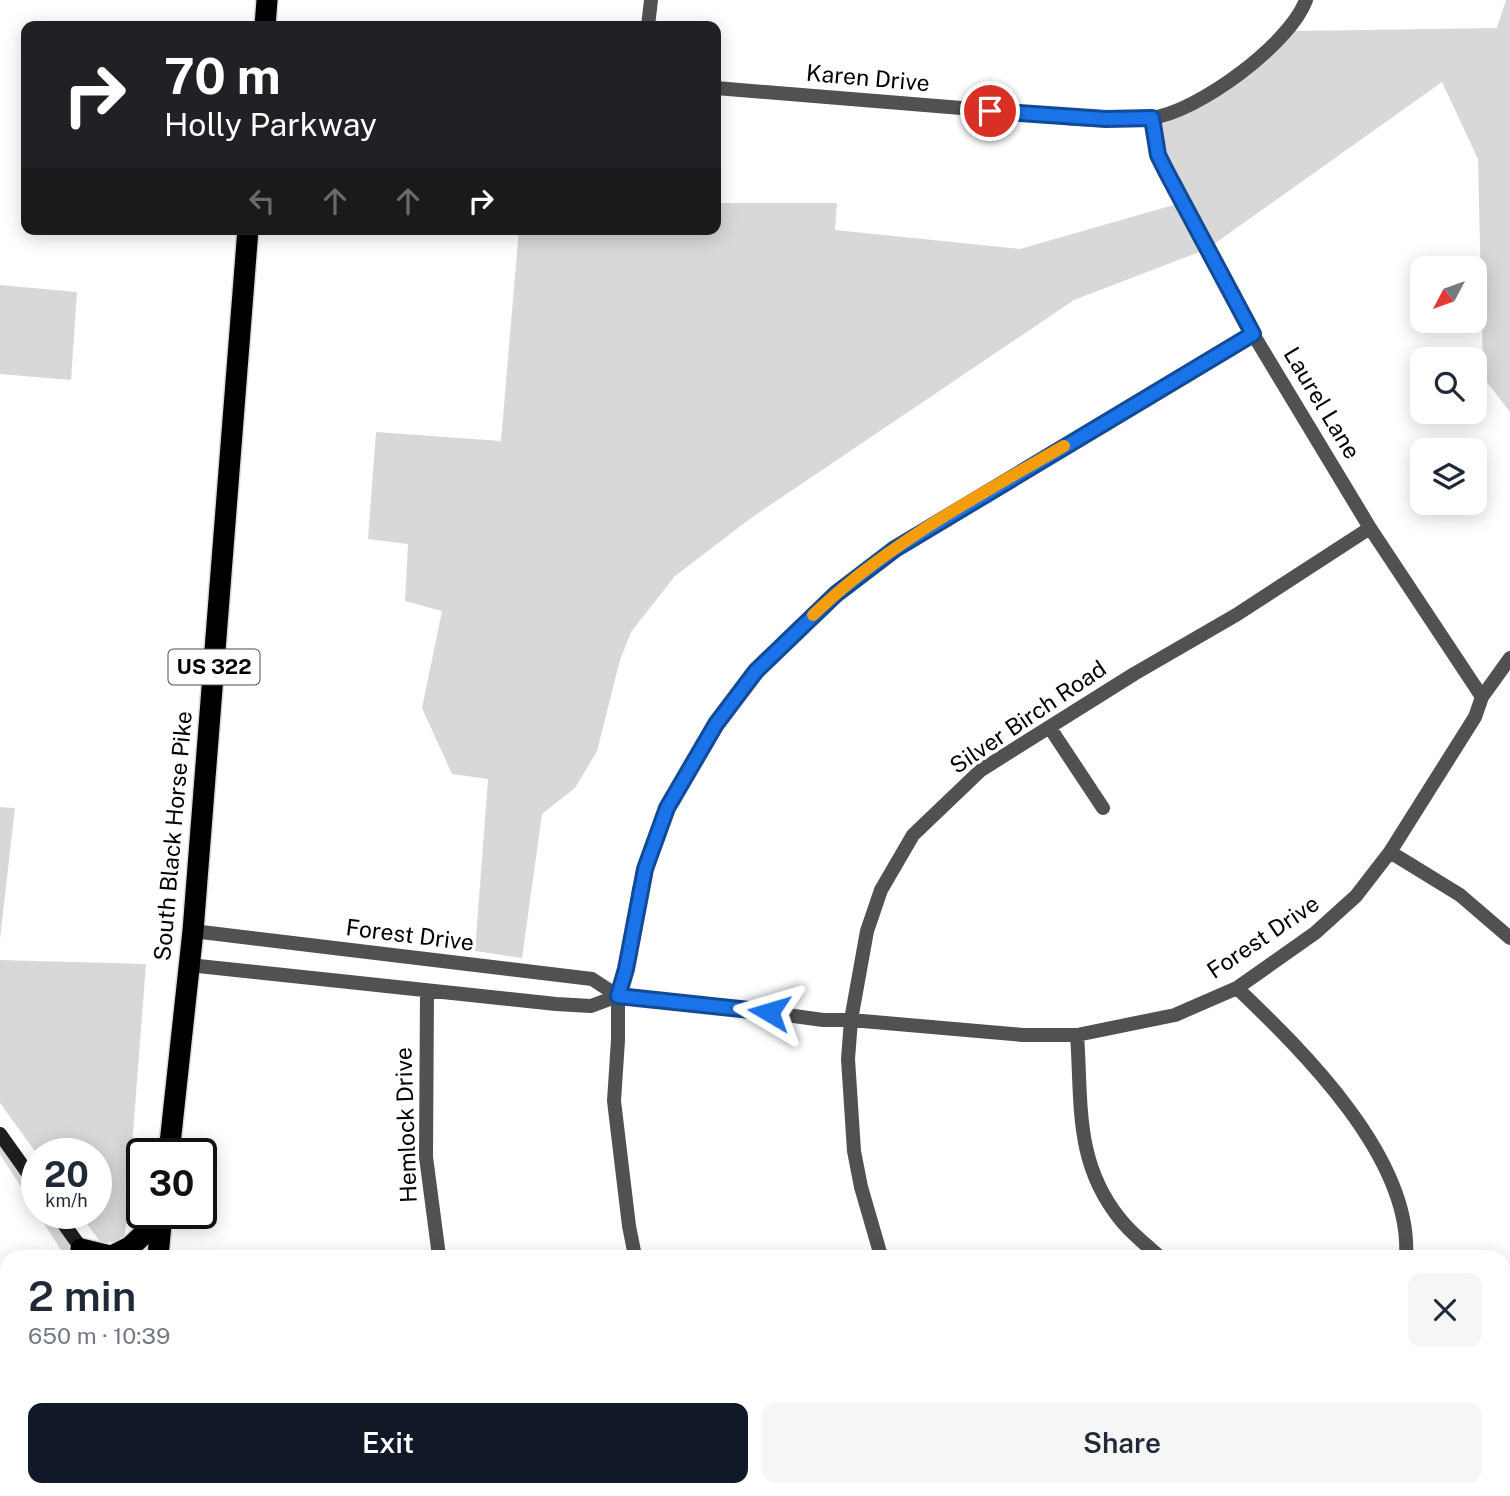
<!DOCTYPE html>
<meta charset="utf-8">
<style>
:root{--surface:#fff;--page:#f6f6f7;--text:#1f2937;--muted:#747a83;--accent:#111827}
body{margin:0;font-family:"Public Sans",sans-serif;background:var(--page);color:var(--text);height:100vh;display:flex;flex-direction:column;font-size:26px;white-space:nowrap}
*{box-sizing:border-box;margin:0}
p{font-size:23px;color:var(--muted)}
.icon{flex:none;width:38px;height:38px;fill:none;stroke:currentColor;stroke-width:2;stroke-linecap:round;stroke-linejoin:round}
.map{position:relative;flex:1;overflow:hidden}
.details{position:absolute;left:0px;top:1250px;width:1510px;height:247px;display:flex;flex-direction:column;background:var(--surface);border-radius:21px 21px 0 0;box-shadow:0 4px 18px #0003}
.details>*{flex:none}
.top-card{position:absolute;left:21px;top:21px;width:700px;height:214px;border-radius:14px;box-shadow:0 4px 18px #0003;background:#202124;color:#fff;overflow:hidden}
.needle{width:46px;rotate:229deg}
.controls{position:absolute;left:1410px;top:256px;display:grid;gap:14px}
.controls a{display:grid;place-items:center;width:77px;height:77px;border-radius:14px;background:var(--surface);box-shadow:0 4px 18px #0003;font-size:35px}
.speed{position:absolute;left:21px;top:1138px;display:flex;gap:14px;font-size:35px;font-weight:700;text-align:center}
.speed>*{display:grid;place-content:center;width:91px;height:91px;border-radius:50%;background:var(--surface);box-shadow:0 4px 18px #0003;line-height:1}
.speed small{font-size:18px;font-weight:400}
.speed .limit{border:4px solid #111;border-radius:10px;background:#fff;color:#111}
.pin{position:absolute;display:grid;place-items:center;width:60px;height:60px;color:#fff;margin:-30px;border:4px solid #fff;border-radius:50%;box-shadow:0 2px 7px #0007}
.me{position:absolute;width:77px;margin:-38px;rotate:277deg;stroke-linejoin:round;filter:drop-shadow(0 0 5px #0008)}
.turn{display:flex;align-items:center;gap:24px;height:147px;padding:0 28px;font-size:32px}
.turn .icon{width:91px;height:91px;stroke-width:2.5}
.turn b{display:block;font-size:49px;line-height:60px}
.lanes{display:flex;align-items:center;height:66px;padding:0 28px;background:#0003;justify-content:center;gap:35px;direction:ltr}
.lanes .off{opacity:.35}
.round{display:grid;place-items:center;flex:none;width:74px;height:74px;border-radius:14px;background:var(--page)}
.headline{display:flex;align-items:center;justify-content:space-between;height:119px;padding:0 28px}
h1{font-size:42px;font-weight:600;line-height:52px}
.primary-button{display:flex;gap:14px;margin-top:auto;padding:14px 28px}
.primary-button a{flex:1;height:80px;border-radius:14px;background:var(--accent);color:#fff;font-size:28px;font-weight:600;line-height:80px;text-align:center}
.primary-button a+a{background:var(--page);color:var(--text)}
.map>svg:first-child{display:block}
</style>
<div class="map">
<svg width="1510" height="1496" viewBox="0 0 1510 1496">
<rect width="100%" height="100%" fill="#fff"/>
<!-- green -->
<path fill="#d8d8d8" d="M 1506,0 L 1510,0 L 1510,412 L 1483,377 L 1478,159 L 1442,82 L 1207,249 L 1074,300 L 751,518 L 675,576 L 631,632 L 620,660 L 597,751 L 575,788 L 542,814 L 522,958 L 475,951 L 488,779 L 452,774 L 422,708 L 442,611 L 405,601 L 408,544 L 368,539 L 376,432 L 501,441 L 519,229 L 716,229 L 716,203 L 837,203 L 835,230 L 1020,249 L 1184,202 L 1150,129 L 1293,31 L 1497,28 Z
M 0,285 L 77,292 L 71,380 L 0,374 Z
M 0,807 L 15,808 L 0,939 Z
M 0,960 L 146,964 L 125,1236 L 114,1242 L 101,1243 L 79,1213 L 96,1213 L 96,1153 L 37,1154 L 0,1103 Z
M 0,1129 L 37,1180 L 37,1212 L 0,1154 Z
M 37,1213 L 61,1213 L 92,1256 L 65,1256 Z"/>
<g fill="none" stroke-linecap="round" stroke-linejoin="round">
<!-- highway casing -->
<g stroke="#dbdbdb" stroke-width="24">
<path id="highway" d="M 265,26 L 267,0
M 169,1153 L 193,931 L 248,229
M 81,1249 L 110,1256
M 112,1256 L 130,1247 L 162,1217
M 158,1256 L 162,1213
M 136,1496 L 136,1489"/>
</g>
<!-- street -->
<path stroke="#515151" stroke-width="14" d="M 648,26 L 651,0
M 716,88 C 806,95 896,103 986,110 C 1039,115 1096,124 1150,118 C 1197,113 1290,44 1306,0
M 1152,118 L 1158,155 L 1165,171 L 1253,334 L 1370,528 L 1482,697
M 1050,728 L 1103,808
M 1390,852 L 1460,895 L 1510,938
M 193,931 L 592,979 L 618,996
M 189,965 L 556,1004 L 591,1006 L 618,996 L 743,1009 L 823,1020 L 851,1020 L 1023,1035 L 1077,1035 L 1175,1015 L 1237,988 L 1315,933 L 1356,896 L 1390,852 L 1475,717 L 1482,697 L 1510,658
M 1237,988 C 1303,1051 1412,1158 1406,1256
M 427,991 L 426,1157 L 439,1256
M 1077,1035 C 1082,1103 1074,1162 1120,1219 C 1131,1233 1146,1245 1159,1256
M 635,1256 L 629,1226 L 614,1101 L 618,1040 L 618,996 L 627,969 L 639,890 L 654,843 L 667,808 L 716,724 L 756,671 L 783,643 L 836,594 L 880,560 L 942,519 L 1253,334
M 881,1256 L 861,1187 L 854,1151 L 848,1059 L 851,1020 L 867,931 L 881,890 L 913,835 L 981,770 L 1134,674 L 1236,615 L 1370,528
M 531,1489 L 534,1496
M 738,1489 L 741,1496
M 1077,1489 L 1087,1496
M 652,1496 L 662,1489
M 1296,1496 L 1301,1489"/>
<!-- secondary -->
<path stroke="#1e1e1e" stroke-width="14" d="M 0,1134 L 37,1186
M 56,1213 L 86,1255
M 252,1489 L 257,1496"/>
<!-- highway -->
<use href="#highway" stroke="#000" stroke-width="21"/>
</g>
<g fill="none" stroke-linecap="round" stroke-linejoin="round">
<!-- route casing -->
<g stroke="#114b97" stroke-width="18">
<path id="route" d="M 769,1012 L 618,996 L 626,969 L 645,869 L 667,808 L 716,724 L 756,671 L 836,594 L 895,549 L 1253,334 L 1166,171 L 1158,155 L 1152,118 L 1106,119 L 990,111"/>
</g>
<!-- route -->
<use href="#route" stroke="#1a73e8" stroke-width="12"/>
<!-- slow -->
<path stroke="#f59e0b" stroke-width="12" d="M 813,615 C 885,545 978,496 1064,446"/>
</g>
<g text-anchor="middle" stroke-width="7" stroke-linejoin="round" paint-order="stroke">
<!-- shield labels -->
<rect fill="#fff" stroke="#4c4c4c" stroke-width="2" x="168.5" y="649.5" width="91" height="35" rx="5"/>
<g font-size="21" font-weight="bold" fill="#000">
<text x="214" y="674">US 322</text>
</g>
<!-- street labels -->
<g font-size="23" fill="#000" stroke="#fff">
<text transform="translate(868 78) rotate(5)" y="8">Karen Drive</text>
<text transform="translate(1322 403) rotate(59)" y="8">Laurel Lane</text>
<text transform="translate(1028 717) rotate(-34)" y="8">Silver Birch Road</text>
<text transform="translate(173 836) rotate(-85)" y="8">South Black Horse Pike</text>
<text transform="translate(410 935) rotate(7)" y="8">Forest Drive</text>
<text transform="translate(1263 937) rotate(-34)" y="8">Forest Drive</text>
<text transform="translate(406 1125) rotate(-92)" y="8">Hemlock Drive</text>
</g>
</g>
</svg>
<div class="controls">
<a><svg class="needle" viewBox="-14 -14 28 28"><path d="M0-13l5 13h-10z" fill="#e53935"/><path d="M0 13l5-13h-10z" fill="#747a83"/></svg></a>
<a><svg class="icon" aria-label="search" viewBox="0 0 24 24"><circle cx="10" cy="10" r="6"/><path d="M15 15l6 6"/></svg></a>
<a><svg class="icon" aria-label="layers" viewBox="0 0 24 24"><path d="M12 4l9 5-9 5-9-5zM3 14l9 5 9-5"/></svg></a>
</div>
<div class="speed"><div>20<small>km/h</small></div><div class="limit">30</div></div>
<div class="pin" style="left:990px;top:111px;background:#d93025"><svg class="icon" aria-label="arrive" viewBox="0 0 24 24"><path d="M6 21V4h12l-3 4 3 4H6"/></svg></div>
<svg class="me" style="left:769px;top:1012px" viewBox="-20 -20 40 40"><path d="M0-17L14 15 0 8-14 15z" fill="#1a73e8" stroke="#fff" stroke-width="4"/></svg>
<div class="top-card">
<div class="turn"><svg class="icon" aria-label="right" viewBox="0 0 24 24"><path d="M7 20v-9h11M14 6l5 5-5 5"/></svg><div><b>70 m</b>Holly Parkway</div></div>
<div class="lanes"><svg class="icon off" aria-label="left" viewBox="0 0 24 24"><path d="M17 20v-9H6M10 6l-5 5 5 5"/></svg><svg class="icon off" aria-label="ahead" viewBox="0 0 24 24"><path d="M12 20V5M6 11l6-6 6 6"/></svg><svg class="icon off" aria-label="ahead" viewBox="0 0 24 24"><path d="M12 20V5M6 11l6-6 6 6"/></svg><svg class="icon" aria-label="right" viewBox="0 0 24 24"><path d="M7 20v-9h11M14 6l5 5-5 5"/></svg></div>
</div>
<section class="details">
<div class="headline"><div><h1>2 min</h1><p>650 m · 10:39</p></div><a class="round"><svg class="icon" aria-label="close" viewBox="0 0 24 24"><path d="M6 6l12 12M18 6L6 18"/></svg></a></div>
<div class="primary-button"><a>Exit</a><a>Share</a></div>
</section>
</div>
